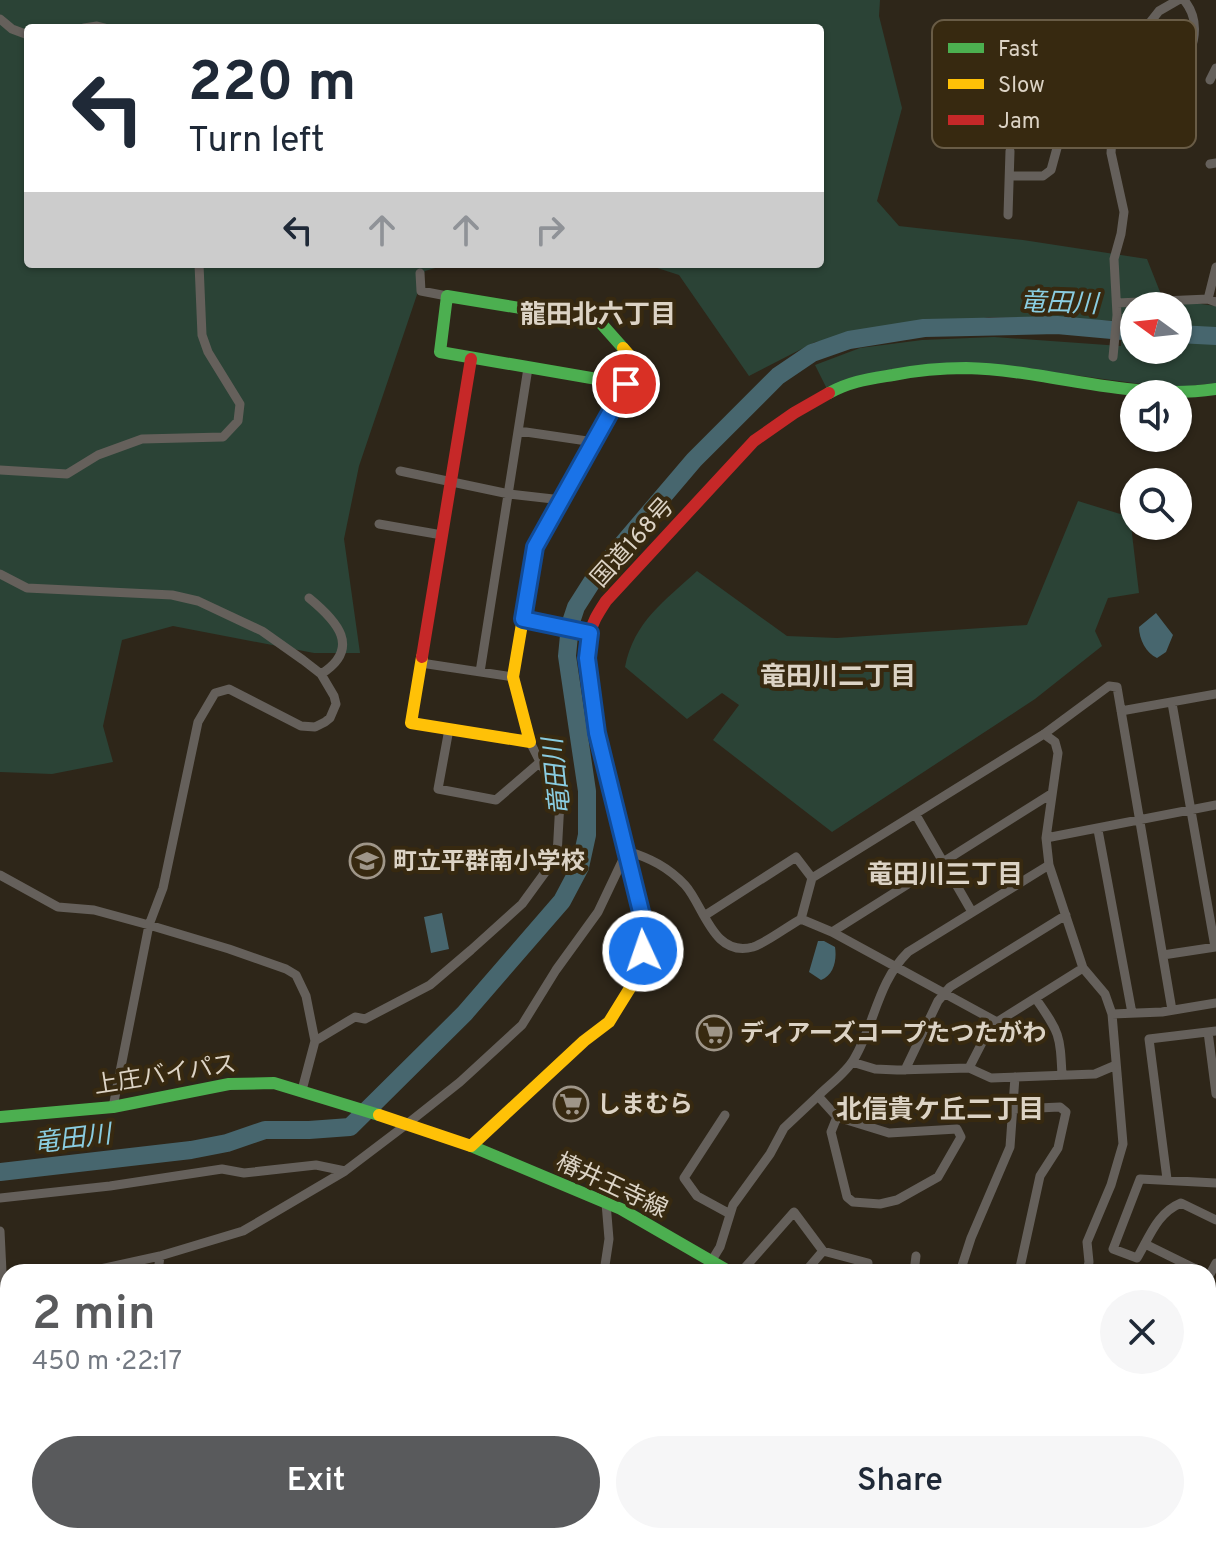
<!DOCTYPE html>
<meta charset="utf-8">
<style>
:root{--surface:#fff;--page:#f6f6f7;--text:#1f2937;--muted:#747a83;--accent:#595a5c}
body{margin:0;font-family:Overpass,"Noto Sans JP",sans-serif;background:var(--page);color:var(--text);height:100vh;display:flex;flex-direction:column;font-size:30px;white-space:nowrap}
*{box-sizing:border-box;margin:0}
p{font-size:26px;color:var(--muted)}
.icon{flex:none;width:44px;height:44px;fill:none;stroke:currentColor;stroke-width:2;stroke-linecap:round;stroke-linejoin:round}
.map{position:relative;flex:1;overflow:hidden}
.side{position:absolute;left:0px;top:1264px;width:1216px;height:280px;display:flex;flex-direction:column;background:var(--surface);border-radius:24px 24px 0 0;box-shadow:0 2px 6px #0004}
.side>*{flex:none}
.hud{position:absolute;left:24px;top:24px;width:800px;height:244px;border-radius:8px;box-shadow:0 2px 6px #0004;background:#fff;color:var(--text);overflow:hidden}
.needle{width:52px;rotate:285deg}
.fabs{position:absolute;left:1120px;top:292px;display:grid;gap:16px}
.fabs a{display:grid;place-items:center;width:72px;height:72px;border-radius:50%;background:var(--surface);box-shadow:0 2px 6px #0004;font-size:40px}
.pin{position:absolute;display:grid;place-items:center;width:68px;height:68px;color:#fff;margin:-34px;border:4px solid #fff;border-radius:50%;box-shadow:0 2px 8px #0007}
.me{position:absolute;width:88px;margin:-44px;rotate:357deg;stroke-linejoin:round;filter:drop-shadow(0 0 6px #0008)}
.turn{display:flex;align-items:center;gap:28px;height:168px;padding:0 32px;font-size:36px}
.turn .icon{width:104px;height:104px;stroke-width:2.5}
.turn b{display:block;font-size:56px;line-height:68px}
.lanes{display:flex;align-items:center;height:76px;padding:0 32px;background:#0003;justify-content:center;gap:40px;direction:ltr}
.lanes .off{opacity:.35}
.round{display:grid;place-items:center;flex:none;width:84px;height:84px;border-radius:42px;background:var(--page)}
.head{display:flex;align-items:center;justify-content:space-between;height:136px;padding:0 32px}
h1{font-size:48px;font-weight:600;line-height:60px;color:var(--accent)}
.cta{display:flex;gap:16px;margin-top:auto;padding:16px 32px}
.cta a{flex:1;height:92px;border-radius:48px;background:var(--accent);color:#fff;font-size:32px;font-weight:600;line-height:92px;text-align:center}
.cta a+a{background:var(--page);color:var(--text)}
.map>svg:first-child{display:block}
</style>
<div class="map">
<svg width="1216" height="1544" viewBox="0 0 1216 1544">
<rect width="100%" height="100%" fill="#2e2619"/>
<!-- green -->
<path fill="#2b4336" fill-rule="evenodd" d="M 0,0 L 880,0 L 879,16 L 902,108 L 877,201 L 899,226 L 1023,240 L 1147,259 L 1164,302 L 1179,301 L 1216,306 L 1216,383 L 1172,388 L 990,364 L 826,387 L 815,365 L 860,348 L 922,340 L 994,337 L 1121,346 L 1122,321 L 989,317 L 948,325 L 815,342 L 749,376 L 679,275 L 645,264 L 820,264 L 820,28 L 28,28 L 28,264 L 449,264 L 425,271 L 359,466 L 344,539 L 360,653 L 314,653 L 173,626 L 122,640 L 103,726 L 113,762 L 52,774 L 0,772 ZM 1134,306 L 1178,306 L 1178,350 L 1134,350 Z
M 1078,501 L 1130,517 L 1139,593 L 1108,598 L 1095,631 L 1102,646 L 1035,699 L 832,832 L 713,740 L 739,705 L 722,693 L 687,719 L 625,667 C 634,621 665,601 697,571 L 787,636 L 837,638 L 1027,625 Z"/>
<!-- water -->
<path fill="#47666e" d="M 1156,613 L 1173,635 L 1166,652 L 1157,658 C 1146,653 1139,639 1139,627 Z
M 442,913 L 449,949 L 431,953 L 424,917 Z
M 818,941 L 824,941 L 835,947 C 837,960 834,975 821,980 L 809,972 Z"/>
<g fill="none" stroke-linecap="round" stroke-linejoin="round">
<!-- river -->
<path stroke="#47666e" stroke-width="18" d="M 1178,334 L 1216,336
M 0,1172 L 191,1150 L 227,1143 L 265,1130 L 309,1130 L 350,1127 L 465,1013 L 562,901 L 580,867 L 587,835 L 587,791 L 567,656 L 570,625 L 576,607 L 597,574 L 694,460 L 778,376 L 812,353 L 849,340 L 924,328 L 1057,325 L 1134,332"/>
<!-- street -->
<path stroke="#65605b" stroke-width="9" d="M 1184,0 C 1197,16 1197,33 1190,52
M 0,19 L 12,29 L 28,35
M 84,28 L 97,26 L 105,28
M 1024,32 C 1049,46 1078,48 1101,65
M 992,37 L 1009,43 L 1072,96 L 1054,115 L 1063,126 L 1051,170 L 1043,176 L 1010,176
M 1210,80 L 1216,68
M 1000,82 L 1009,82 L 1031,60
M 1210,164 L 1216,163
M 1008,215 L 1010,151
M 420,273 L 421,291 L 447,296
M 1208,299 L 1216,267
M 1117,303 L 1208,299 L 1216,302
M 1113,357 L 1117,315 L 1114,259 L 1121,234 L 1124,212 L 1111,153 L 1112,138 L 1108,129 L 1072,96 L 1120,40 L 1144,30 L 1159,11 L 1178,0
M 1131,419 L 1134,403
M 519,431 L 594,442
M 0,470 L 67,474 L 98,455 L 142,439 L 223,437 L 238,421 L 240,404 L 208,352 L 202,335 L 199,264
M 400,471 L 509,494 L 562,500
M 379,524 L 442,535
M 0,574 L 27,588 L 172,595 L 198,601 L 262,631 L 303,660 L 321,674 L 334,696 L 336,704 L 330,718 L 325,722 L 315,727 L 301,726 L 229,689 L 215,693 L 198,722 L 163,888 L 149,925 L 113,1107
M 309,598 C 337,621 362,648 321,674
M 523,619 L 590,633
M 421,663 L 513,677
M 480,672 L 528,368
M 1172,703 L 1215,947
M 1121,711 L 1216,694
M 449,729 L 438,789 L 496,800 L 539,763
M 1044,734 L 1055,742 L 1058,753 L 1046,838 L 1049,865 L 1083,968 L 1105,994 L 1112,1014 L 1123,1144 L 1111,1185 L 1087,1242 L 1089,1262 L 1087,1272
M 916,815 L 972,912
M 1098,830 L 1132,1013
M 1046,838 L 1216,805
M 0,875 L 58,907 L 94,910 L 149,925 L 229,949 L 286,969 L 296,975 L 306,996 L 315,1041 L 302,1090
M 704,916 L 796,857 L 812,878
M 801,919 L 812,878 L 1044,734 L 1109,686 L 1117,687 L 1172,1010
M 832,932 L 1051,794
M 1163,955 L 1216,947
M 1036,999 C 1060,1033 1060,1035 1062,1075
M 1112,1014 L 1162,1012 L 1216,1003
M 1208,1032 L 1216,1094
M 315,1041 L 355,1017 L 365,1019 L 430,985 L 471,950 L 522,904 L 557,856 L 560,801 L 530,742
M 852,1062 L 875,1069 L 897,1070 L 969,1068 L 991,1078 L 1095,1074 L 1116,1065
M 969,1068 L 988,1031 L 997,1022
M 905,1070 L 938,1001 L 950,987 L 1066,915
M 1014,1109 L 1060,1107 L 1066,1112 L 1058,1148 L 1040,1176 L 1019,1272
M 725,1115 L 684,1178 L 697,1196 L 730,1214
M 837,1117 L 818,1096 C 830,1084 846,1073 854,1059 C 875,1024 877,983 908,952 L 1049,865
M 837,1117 L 889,1133 L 957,1129 L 961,1137 L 938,1177 L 897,1200 L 880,1204 L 853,1202 L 847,1197 L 831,1132 Z
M 1167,1179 L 1149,1039 L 1216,1031
M 1216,1183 L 1140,1179 L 1113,1249 L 1137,1258 C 1150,1236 1157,1213 1181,1203 L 1216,1220
M 0,1198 L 110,1186 L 222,1169 L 244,1173 L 316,1165 L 345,1171
M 0,1231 L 3,1292
M 1145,1244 L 1202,1272
M 823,1251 L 868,1263 L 867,1272
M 712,1260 L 720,1247 L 733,1205 L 770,1154 L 784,1128 L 818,1096
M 87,1272 L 160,1256 L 243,1231 L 345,1171 L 407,1124 L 460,1082 L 522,1025 L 556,970 L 598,912 L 627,851 C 650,858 668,867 685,885 C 704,906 713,958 753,947 C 766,943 788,926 801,919 L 832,932 L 997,1022 L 1083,968
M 158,1272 L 160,1256
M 604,1272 L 609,1239 L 606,1203
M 741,1272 L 794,1212 L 823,1251 L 805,1272
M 914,1272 L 916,1256
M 960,1272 L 971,1238 L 1010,1147 L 1015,1077
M 1208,1278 L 1216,1263
M 0,1404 L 8,1403
M 1208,1432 L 1216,1415
M 0,1449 L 8,1450
M 1208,1470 L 1216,1472
M 1208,1529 L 1216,1531
M 166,1536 L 187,1540 L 188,1536
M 782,1536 L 787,1544
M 978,1536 L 997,1544
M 0,1538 L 36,1544
M 218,1544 L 220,1536
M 268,1544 L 270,1536
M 852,1544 L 854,1536
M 1123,1544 L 1126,1536"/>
<!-- fast -->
<path stroke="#4caf50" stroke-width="12" d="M 623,348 L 599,321 L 447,296 L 440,352 L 626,384
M 829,393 C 851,381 869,379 893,375 C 918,370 941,368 966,368 C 1050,370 1132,402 1216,389
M 0,1117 L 113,1107 L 229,1084 L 274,1083 L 379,1115
M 471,1146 L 621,1209 L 730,1272"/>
<!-- slow -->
<path stroke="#ffc107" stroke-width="12" d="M 422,657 L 411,723 L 530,742 L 513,677 L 535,547 L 626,384 L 630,356 L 623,348
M 379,1115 L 471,1146 L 584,1041 L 609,1022 L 635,980 L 643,951 L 645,928 L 610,788"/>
<!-- jam -->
<path stroke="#c62828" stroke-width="12" d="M 422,657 L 471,359
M 610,788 C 600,745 581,677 590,634 C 592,622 599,612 606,601 L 754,441 L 794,413 L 829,393
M 1208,1360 L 1216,1364"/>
<!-- rail -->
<path stroke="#68625a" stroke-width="3" d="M 0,1440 L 8,1443
M 346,1536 L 375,1544"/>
</g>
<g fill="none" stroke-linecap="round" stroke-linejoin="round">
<!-- route casing -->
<g stroke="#114b97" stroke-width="20">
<path id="route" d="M 626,384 L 535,547 L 523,619 L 590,633 L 587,658 L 597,733 L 645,928 L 643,951"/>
</g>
<!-- route -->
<use href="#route" stroke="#1a73e8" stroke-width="14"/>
</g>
<!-- icons -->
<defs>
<g id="school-ring" transform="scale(1.8)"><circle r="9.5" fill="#372910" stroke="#9f9689" stroke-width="1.5"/><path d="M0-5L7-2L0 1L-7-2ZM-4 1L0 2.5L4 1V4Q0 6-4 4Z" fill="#9f9689"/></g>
<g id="supermarket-ring" transform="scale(1.8)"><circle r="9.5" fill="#372910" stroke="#9f9689" stroke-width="1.5"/><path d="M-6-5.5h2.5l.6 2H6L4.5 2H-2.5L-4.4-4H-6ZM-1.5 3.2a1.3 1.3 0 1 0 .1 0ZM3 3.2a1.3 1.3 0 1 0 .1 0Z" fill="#9f9689"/></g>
</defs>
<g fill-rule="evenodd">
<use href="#school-ring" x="367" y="861"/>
<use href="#supermarket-ring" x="714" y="1033"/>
<use href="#supermarket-ring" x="571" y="1104"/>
</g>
<g text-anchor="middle" stroke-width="8" stroke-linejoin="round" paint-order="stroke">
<!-- street labels -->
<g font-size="24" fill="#dcd3c5" stroke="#372910">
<text transform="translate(632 542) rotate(-48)" y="8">国道168号</text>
<text transform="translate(165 1074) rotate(-9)" y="8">上庄バイパス</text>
<text transform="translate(612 1185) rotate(25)" y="8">椿井王寺線</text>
</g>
<!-- poi labels -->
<g font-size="24" font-weight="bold" fill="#dcd3c5" stroke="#372910" text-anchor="start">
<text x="393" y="869">町立平群南小学校</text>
<text x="740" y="1041">ディアーズコープたつたがわ</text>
<text x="597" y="1112">しまむら</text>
</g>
<!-- water labels -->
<g font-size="26" font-style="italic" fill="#8acde1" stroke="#372910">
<text transform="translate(1059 302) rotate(2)" y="9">竜田川</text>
<text transform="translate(556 777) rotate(-96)" y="9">竜田川</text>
<text transform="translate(72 1138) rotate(-7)" y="9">竜田川</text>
</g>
<!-- neighbourhood labels -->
<g font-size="26" font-weight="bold" fill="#dcd3c5" stroke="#372910">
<text x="598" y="323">龍田北六丁目</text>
<text x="838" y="685">竜田川二丁目</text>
<text x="945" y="883">竜田川三丁目</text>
<text x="940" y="1118">北信貴ケ丘二丁目</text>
</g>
</g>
<!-- legend -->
<rect x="932" y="20" width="264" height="128" rx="12" fill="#372910" stroke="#695c46" stroke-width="2"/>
<rect x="948" y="43" width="36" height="10" fill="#4caf50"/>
<rect x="948" y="79" width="36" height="10" fill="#ffc107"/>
<rect x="948" y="115" width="36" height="10" fill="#c62828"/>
<g font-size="22" fill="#dcd3c5">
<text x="998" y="56">Fast</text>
<text x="998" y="92">Slow</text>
<text x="998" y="128">Jam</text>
</g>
</svg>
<div class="fabs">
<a><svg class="needle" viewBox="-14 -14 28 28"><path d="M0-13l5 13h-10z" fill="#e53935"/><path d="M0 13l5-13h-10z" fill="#747a83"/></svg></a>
<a><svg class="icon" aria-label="sound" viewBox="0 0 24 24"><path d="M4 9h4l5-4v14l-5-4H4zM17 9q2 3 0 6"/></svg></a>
<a><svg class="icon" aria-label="search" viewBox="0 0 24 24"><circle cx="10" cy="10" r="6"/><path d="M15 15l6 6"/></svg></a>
</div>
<div class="pin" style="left:626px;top:384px;background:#d93025"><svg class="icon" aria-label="arrive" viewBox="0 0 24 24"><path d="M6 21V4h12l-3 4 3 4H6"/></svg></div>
<svg class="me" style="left:643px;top:951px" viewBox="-20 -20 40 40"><circle r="17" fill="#1a73e8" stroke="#fff" stroke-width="3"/><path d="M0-11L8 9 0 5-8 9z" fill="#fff"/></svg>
<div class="hud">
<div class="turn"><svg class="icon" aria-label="left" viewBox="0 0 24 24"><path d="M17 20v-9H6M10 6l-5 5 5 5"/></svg><div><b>220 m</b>Turn left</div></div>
<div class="lanes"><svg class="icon" aria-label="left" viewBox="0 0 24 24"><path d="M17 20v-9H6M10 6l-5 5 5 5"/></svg><svg class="icon off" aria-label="ahead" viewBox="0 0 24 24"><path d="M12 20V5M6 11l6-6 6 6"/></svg><svg class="icon off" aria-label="ahead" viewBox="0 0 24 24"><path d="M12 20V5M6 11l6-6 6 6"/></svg><svg class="icon off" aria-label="right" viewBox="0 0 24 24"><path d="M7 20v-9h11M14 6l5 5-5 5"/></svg></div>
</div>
<section class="side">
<div class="head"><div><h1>2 min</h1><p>450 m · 22:17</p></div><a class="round"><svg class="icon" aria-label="close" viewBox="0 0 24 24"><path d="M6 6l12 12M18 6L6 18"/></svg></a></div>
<div class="cta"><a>Exit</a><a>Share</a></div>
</section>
</div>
